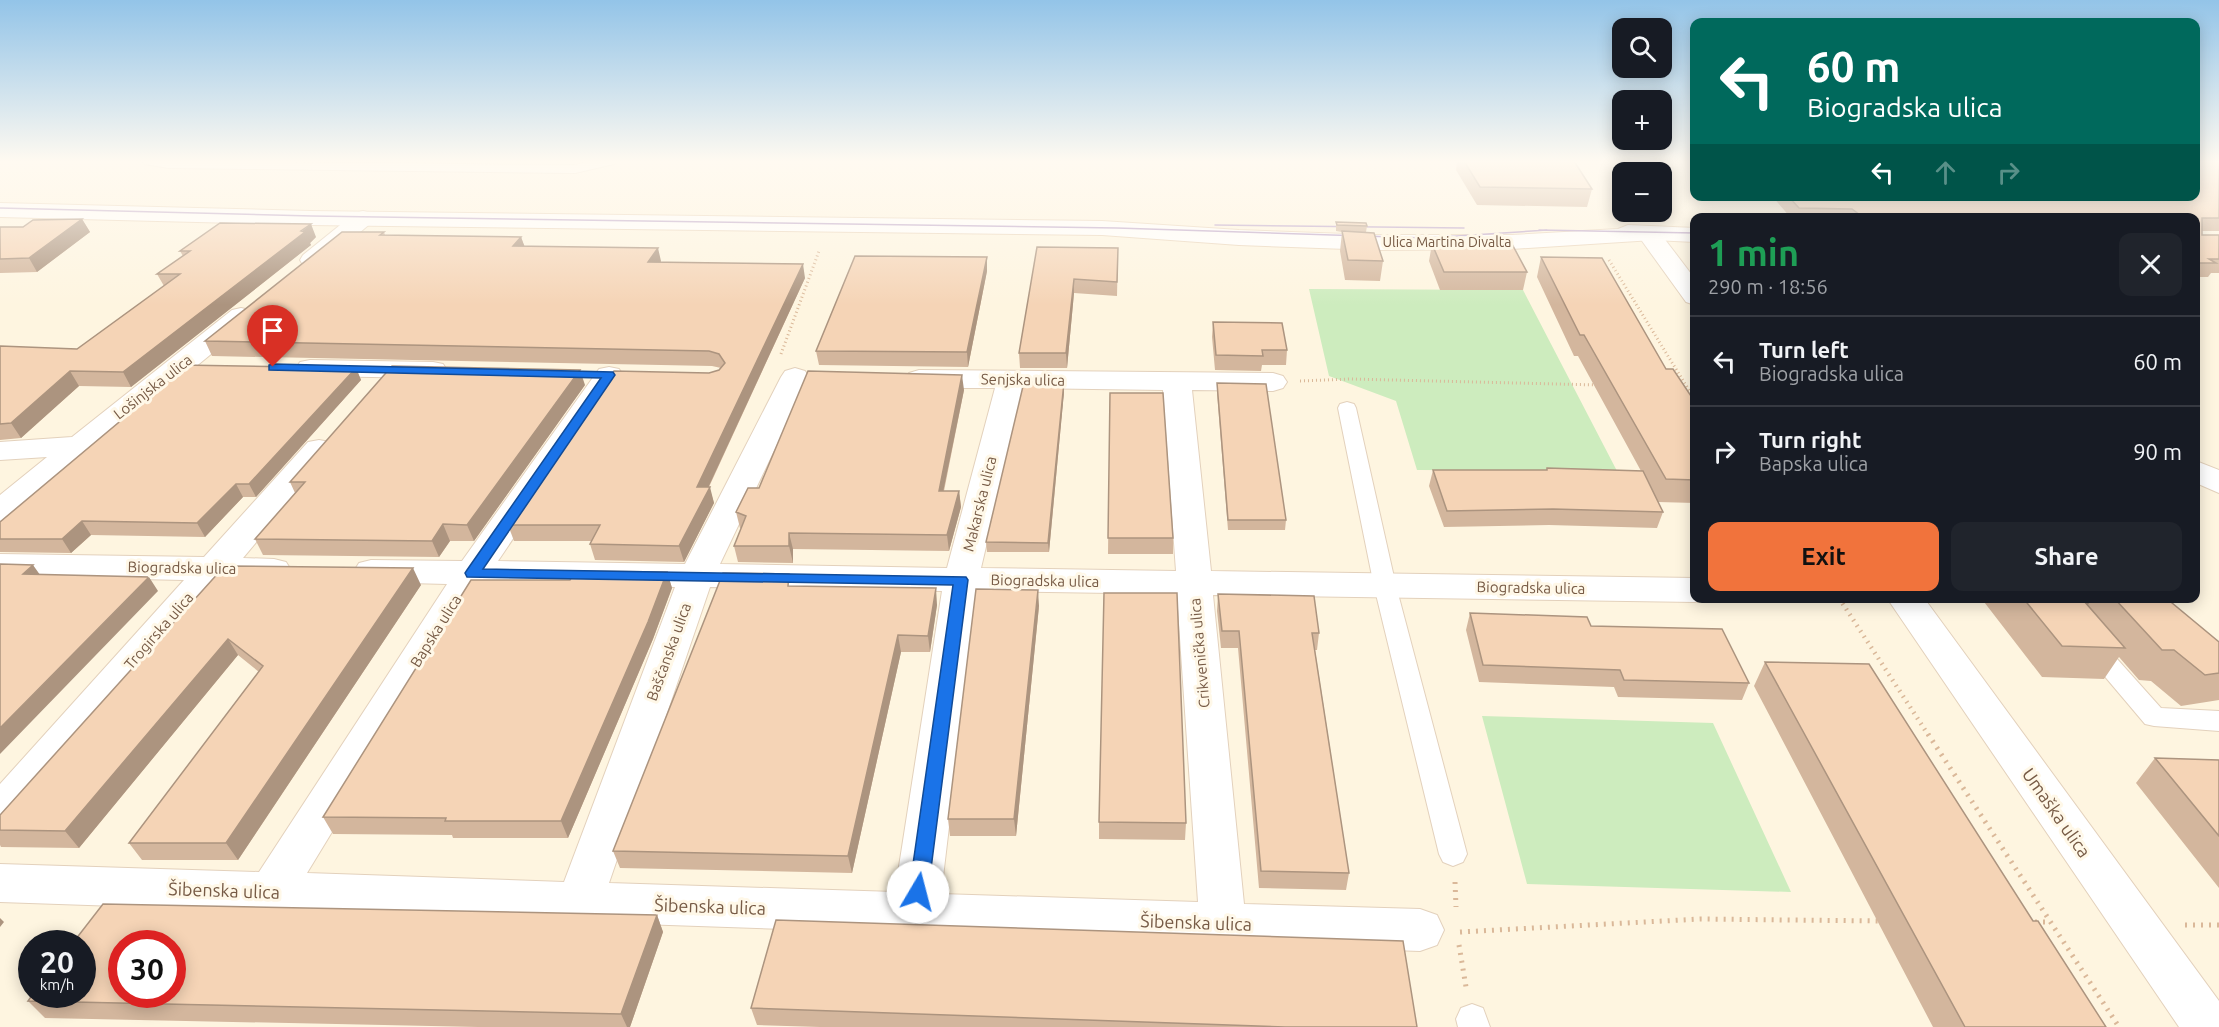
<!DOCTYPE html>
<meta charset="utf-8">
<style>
:root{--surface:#171b24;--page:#20242c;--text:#f1f3f6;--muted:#9ea1a6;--line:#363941;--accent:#f1733c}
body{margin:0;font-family:Ubuntu,sans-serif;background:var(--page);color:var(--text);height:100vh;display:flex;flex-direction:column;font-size:22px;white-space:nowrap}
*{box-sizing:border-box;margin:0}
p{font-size:20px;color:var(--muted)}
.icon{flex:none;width:33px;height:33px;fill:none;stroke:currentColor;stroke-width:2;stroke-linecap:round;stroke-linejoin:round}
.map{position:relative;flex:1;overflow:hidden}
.drawer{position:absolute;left:1690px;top:213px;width:510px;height:390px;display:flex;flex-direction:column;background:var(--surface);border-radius:12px;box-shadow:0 3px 15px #0003}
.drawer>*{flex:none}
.banner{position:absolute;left:1690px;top:18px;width:510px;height:183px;border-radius:12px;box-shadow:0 3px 15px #0003;background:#00695c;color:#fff;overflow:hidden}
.buttons{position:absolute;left:1612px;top:18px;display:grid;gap:12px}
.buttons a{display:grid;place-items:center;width:60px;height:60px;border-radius:12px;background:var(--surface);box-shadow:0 3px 15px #0003;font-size:30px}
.speed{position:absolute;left:18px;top:930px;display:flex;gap:12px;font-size:30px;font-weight:700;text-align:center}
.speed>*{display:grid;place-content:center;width:78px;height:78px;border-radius:50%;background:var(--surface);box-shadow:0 3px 15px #0003;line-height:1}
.speed small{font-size:15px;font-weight:400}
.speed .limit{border:9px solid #d22;background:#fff;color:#111}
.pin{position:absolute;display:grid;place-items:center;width:51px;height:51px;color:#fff;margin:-62px -26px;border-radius:50% 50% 50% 0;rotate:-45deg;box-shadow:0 0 6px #0007}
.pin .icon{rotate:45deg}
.me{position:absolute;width:66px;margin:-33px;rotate:8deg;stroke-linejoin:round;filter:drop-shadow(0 0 4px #0008)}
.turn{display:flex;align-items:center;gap:21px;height:126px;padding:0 18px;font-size:27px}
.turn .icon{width:78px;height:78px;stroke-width:2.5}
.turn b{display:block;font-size:42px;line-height:51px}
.lanes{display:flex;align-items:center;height:57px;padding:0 18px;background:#0003;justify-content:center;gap:30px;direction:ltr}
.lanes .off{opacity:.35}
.round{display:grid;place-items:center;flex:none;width:63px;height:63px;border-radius:12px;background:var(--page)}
.headline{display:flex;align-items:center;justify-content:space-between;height:102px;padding:0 18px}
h1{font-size:36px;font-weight:700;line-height:45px;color:#1e9e55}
.cta{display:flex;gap:12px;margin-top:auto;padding:12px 18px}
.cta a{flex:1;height:69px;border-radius:12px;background:var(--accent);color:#111;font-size:24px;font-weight:700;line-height:69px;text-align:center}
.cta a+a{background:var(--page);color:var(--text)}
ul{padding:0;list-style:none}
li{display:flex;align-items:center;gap:18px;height:90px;padding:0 18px;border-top:2px solid var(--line)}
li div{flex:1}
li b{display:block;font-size:22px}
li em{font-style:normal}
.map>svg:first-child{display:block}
</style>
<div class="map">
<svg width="2219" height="1027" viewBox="0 0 2219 1027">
<rect width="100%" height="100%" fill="#fef5e0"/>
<!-- green -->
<path fill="#cdecbe" d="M 1309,289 L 1523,290 L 1617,471 L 1417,470 L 1396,401 L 1329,376 Z
M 1482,716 L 1713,723 L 1791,892 L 1527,884 Z"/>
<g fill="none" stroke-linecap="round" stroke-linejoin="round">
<!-- lane casing -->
<g stroke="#e3d1bc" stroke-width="2">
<path id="lane" d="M 142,161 L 575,165 L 591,161 L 616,161 L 614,164 L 575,173 L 169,168 L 144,164 Z
M 1347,402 L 1354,404 L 1356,408 L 1396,586 L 1467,854 L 1463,862 L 1453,866 L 1443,862 L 1439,854 L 1374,586 L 1338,408 L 1340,404 Z
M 2093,639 L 2101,641 L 2161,708 L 2219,711 L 2219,731 L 2154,726 L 2145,724 L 2085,653 L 2081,647 L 2085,641 Z
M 1472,1004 L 1483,1008 L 1490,1027 L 1458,1027 L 1456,1019 L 1461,1008 Z"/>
</g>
<!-- street casing -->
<g stroke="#e3d1bc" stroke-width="2">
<path id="street" d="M 363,211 L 371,213 L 374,218 L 371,223 L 321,265 L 312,267 L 303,265 L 300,260 L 303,255 L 355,213 Z
M 1649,227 L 1657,229 L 1695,279 L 1695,305 L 1686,302 L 1637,234 L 1641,229 Z
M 241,308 L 250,310 L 254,316 L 250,322 L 12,518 L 0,521 L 0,495 L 47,457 L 0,460 L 0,442 L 72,437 L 232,310 Z
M 310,360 L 433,362 L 443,364 L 447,370 L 443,376 L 433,378 L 310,376 L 300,374 L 296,368 L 300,362 Z
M 609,367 L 619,369 L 623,375 L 498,561 L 685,564 L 781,377 L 785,371 L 795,368 L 805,371 L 809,377 L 720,564 L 947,568 L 995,388 L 919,388 L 909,385 L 905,379 L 909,373 L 919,370 L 1273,373 L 1283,376 L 1287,382 L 1283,388 L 1273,391 L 1192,390 L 1211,571 L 1695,578 L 1695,598 L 1707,598 L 1695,602 L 1213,595 L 1244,904 L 1420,909 L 1437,915 L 1444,930 L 1437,945 L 1420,951 L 0,902 L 0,864 L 259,872 L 447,584 L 371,582 L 359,579 L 354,571 L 359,563 L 371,560 L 462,561 L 599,369 ZM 1023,388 L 1163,390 L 1176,571 L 981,568 ZM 483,584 L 675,587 L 564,882 L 307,873 ZM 710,587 L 942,591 L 895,892 L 609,883 ZM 977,591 L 1177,594 L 1198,902 L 941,894 Z
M 319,440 L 330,442 L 334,449 L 243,558 L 274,559 L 286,562 L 291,570 L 286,578 L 274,581 L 224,580 L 15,825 L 0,830 L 0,784 L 184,580 L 0,576 L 0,554 L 204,557 L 308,442 Z
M 2196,461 L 2219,470 L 2219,493 L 2196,483 Z
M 1887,598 L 1924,598 L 2219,1001 L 2219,1027 L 2179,1027 Z"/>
</g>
<!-- secondary casing -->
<g stroke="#e8d3b9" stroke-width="2">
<path id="secondary" d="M 0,203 L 310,211 L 1102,221 L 1239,230 L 1375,235 L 1512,235 L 1618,229 L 1628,225 L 1695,228 L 1695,242 L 1653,240 L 1512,249 L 1375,250 L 1239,245 L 1102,235 L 310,225 L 0,217 Z"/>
</g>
<!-- path-far2 -->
<path stroke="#dab899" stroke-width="3" stroke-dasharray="1 3" stroke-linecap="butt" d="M 1609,260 L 1695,400
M 781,354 L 819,251
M 1300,381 L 1351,379 L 1599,385"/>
<!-- path-far1 -->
<path stroke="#dab899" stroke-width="4.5" stroke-dasharray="1.5 5" stroke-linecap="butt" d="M 1839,598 L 1929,736"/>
<!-- path -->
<path stroke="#dab899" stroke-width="5" stroke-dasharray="2 6" stroke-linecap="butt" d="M 1928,734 L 2119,1027
M 1455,882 L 1456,907
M 2035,922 L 2051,922
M 2185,925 L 2219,925
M 1460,932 L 1700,919 L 1881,921
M 1459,945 L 1466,987"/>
<!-- lane -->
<use href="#lane" fill="#fff" fill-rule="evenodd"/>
<!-- street -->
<use href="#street" fill="#fff" fill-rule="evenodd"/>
<!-- secondary -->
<use href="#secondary" fill="#fff" fill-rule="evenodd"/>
<!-- tram -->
<path stroke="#b89fc8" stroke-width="1.5" d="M 0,208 L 312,216 L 1117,228 L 1426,238 L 1547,230
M 1215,225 L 1464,228
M 1539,230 L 1695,233"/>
</g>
<!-- wall -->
<path fill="#d3b69d" d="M 1457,161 L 1574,161 L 1592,189 L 1587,207 L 1477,205 L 1456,170 Z
M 2219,161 L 2219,231 L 2202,231 L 2202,235 L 2219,235 L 2219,273 L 2211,273 L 2208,277 L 2196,277 L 2196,218 L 1791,218 L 1772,196 L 2196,196 Z
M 82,219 L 90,232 L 37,272 L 0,273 L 0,227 L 23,227 Z
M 1336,222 L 1367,226 L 1366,232 L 1383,261 L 1380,281 L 1345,280 L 1340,251 L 1342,232 L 1336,231 Z
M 384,232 L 385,235 L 521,237 L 524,246 L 661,261 L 661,262 L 805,278 L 709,487 L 714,503 L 684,562 L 595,560 L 590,544 L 591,541 L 514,541 L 508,525 L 709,373 L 719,370 L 721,368 L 712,366 L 212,356 L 205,341 Z
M 316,237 L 310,243 L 311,245 L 131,387 L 79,386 L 21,438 L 0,440 L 0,346 L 77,349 L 164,286 L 157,274 L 183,256 L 180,251 Z
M 1432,244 L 1527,272 L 1523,290 L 1440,290 L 1429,261 Z
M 1037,247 L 1118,248 L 1117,296 L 1074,293 L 1067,368 L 1020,368 L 1019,353 Z
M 987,257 L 987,271 L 968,367 L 819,365 L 816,351 Z
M 1541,257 L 1666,369 L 1695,402 L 1695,503 L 1658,502 L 1663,512 L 1657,528 L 1549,525 L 1444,527 L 1429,486 L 1433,470 L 1546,470 L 1547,468 L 1641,471 L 1578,356 L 1574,356 L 1537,277 Z
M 1213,322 L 1287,350 L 1286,365 L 1262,365 L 1261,371 L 1215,370 L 1212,337 Z
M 356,368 L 361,380 L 256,497 L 243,497 L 205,537 L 91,535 L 71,553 L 0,552 L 0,522 L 169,380 L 167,375 Z
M 1217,383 L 1286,520 L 1285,530 L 1228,530 L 1217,393 Z
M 585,385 L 474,541 L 450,541 L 439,557 L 263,555 L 255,539 L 295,493 L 290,482 Z
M 964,390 L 944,491 L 959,491 L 961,507 L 949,551 L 793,549 L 793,563 L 738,562 L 734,546 L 741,528 L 740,528 L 736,512 L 759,488 Z
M 1064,392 L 1049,552 L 987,552 L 986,542 Z
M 1110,393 L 1173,538 L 1173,554 L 1108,554 Z
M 221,570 L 421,585 L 238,860 L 142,860 L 129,843 L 259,672 L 238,655 L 79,848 L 1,847 L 0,845 L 0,815 Z
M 667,572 L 672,588 L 653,639 L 568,838 L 453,838 L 452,835 L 333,834 L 323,817 L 570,580 Z
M 791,586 L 937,605 L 930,652 L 901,652 L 852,873 L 620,868 L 613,851 Z
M 1218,594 L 1319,633 L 1317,650 L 1315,650 L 1349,873 L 1346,890 L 1259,888 L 1238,648 L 1221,648 L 1217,611 Z
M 1981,598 L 2166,598 L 2219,642 L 2219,700 L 2181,706 L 2151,681 L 2139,680 L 2119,657 L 2104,679 L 2042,677 Z
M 1039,606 L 1016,836 L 950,836 L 948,819 Z
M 1470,613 L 1591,626 L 1749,683 L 1742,700 L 1618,697 L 1614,687 L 1479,682 L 1466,630 Z
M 1765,662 L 2033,921 L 2106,1027 L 1933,1027 L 1754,686 Z
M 2155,758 L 2219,760 L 2219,888 L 2136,783 Z
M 1099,822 L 1186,823 L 1185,840 L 1099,839 Z
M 657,915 L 663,932 L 630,1027 L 478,1027 L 45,1018 L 28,1001 Z
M 751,1008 L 1417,1027 L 820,1027 L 757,1025 Z"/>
<!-- shaded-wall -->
<path fill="#ac947f" d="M 82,219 L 90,232 L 37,272 L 29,258 Z
M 311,224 L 316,237 L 310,243 L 311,245 L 131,387 L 123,372 Z
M 521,237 L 526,250 L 513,246 Z
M 658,248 L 661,261 L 651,276 L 648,262 Z
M 987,257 L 987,271 L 968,367 L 967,352 Z
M 803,264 L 805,278 L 701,503 L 697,487 Z
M 1074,279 L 1074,293 L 1067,368 L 1066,353 Z
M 356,368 L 361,380 L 256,497 L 249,484 Z
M 580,370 L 585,385 L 474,541 L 467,525 Z
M 70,371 L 79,386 L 21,438 L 11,423 Z
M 962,375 L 964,390 L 940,507 L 939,491 Z
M 1064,382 L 1064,392 L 1049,552 L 1048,543 Z
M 236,484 L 243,497 L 205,537 L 197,523 Z
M 710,487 L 714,503 L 684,562 L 679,546 Z
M 959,491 L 961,507 L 949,551 L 947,535 Z
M 82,521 L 91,535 L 71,553 L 62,539 Z
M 443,524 L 450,541 L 439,557 L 432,541 Z
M 789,533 L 793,549 L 793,563 L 789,546 Z
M 33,565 L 43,579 L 23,574 Z
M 413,568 L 421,585 L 238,860 L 226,843 Z
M 667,572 L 672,588 L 653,639 L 568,838 L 561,821 Z
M 149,577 L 158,591 L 0,754 L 0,728 Z
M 936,588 L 937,605 L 930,652 L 928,636 Z
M 1038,590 L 1039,606 L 1016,836 L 1014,819 Z
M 2084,598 L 2092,598 L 2079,620 Z
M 898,635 L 901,652 L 852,873 L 848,856 Z
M 228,639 L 238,655 L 79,848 L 65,831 Z
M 657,915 L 663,932 L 630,1027 L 627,1027 L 621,1014 Z
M 0,918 L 4,922 L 0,927 Z"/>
<!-- building -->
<path fill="#f5d4b6" stroke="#ac947f" stroke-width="1.5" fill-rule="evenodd" d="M 1464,161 L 1574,161 L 1592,189 L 1480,187 Z
M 2196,161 L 2219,161 L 2219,218 L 2202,218 L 2202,235 L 2219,235 L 2219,259 L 2209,259 L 2216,263 L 2196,263 L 2196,218 L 1864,218 L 1852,209 L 1799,208 L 1788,196 L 2196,196 Z
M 82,219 L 29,258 L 0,259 L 0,227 L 23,227 L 33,220 Z
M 1336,222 L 1366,223 L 1367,226 L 1337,225 Z
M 220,223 L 311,224 L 301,231 L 305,232 L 123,372 L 70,371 L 11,423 L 0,424 L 0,346 L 77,349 L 180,274 L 157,274 L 190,251 L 180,251 Z
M 1342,231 L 1374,233 L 1383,261 L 1348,260 Z
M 342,232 L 384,232 L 380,235 L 521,237 L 513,246 L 658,248 L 648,262 L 803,264 L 697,487 L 710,487 L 679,546 L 590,544 L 600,525 L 508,525 L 614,371 L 709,373 L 719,370 L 725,363 L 719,354 L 709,351 L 205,341 Z
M 1432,244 L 1512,244 L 1527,272 L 1444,272 Z
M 1037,247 L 1118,248 L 1117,282 L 1074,279 L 1066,353 L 1019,353 Z
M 855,256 L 987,257 L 967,352 L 816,351 Z
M 1541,257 L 1602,258 L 1666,369 L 1673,369 L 1695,402 L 1695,480 L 1666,479 L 1584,335 L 1580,335 Z
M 1213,322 L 1282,323 L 1287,350 L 1262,350 L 1263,356 L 1216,355 Z
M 180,365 L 356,368 L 249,484 L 236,484 L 197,523 L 82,521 L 62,539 L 0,539 L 0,522 L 174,376 L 167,375 Z
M 392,366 L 580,370 L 467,525 L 443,524 L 432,541 L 255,539 L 305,482 L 290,482 Z
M 808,371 L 962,375 L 939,491 L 959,491 L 947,535 L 789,533 L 789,546 L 734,546 L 746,516 L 736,512 L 748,488 L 759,488 Z
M 1024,382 L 1064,382 L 1048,543 L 986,542 Z
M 1217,383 L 1266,384 L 1286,520 L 1228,520 Z
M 1110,393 L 1163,393 L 1173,538 L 1108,538 Z
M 1547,468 L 1643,471 L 1663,512 L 1553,509 L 1447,511 L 1433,470 L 1547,470 Z
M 0,564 L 33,565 L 23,574 L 149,577 L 0,728 Z
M 230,566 L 413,568 L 226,843 L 129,843 L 263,666 L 228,639 L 65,831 L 0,830 L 0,815 L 221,570 L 227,570 Z
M 575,571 L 667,572 L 648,622 L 561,821 L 445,821 L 446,818 L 323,817 L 471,580 L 570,580 Z
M 723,573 L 789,574 L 788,586 L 936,588 L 928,636 L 898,635 L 848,856 L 613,851 Z
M 976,589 L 1038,590 L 1014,819 L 948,819 Z
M 1104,593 L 1177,593 L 1186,823 L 1099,822 Z
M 1218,594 L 1314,596 L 1319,633 L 1312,633 L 1349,873 L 1261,871 L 1239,631 L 1222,631 Z
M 2023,598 L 2085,598 L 2084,601 L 2125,648 L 2062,646 Z
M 2114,598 L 2166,598 L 2219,642 L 2219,673 L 2205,675 L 2174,650 L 2162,650 Z
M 1470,613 L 1587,617 L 1591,626 L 1722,629 L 1749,683 L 1624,680 L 1620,670 L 1483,665 Z
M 1765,662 L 1869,664 L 2033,921 L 2038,921 L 2106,1027 L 1965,1027 Z
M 2155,758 L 2219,760 L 2219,836 Z
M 103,904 L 657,915 L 621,1014 L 28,1001 L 33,994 L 82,994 L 82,944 L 72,944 ZM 122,944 L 172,944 L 172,994 L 122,994 Z
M 776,920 L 1403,941 L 1417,1027 L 1285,1027 L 751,1008 Z"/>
<!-- sky -->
<linearGradient id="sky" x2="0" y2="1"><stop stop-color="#93c4e8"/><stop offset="0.53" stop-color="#fffaf1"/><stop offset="1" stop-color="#fffaf1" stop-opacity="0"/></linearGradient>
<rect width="2219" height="305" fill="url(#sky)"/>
<!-- route -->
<path fill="#1a73e8" stroke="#114b97" stroke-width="1.5" d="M 273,364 L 613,372 L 615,375 L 483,569 L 966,577 L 968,580 L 928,892 L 925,897 L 918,900 L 912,897 L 909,892 L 953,585 L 467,577 L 465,573 L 467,570 L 601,378 L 269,370 L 269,365 Z"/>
<g text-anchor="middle" stroke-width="6" stroke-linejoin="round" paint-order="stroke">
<!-- far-street labels -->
<g font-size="14" fill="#775b46" stroke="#fff8e8">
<text x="1447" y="247">Ulica Martina Divalta</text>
</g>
<!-- street labels -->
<g font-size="15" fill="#775b46" stroke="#fff8e8">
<text transform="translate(1023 380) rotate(1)" y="5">Senjska ulica</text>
<text transform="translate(153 387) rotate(-38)" y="5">Lošinjska ulica</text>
<text transform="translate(980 504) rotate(-76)" y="5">Makarska ulica</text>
<text transform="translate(182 568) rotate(1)" y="5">Biogradska ulica</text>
<text transform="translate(1045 581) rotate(1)" y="5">Biogradska ulica</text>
<text transform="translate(1531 588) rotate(1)" y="5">Biogradska ulica</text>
<text transform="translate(159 631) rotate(-49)" y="5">Trogirska ulica</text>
<text transform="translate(436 631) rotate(-58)" y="5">Bapska ulica</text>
<text transform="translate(669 652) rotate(-70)" y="5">Baščanska ulica</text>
<text transform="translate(1200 653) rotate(-95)" y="5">Crikvenička ulica</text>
</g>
<!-- near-street labels -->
<g font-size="18" fill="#775b46" stroke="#fff8e8">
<text transform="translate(2056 813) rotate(55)" y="6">Umaška ulica</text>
<text transform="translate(224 891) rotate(2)" y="6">Šibenska ulica</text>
<text transform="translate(710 907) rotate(2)" y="6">Šibenska ulica</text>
<text transform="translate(1196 923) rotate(2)" y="6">Šibenska ulica</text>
</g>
</g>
</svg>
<div class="buttons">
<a><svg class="icon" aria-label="search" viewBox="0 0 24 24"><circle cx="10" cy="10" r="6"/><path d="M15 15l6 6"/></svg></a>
<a>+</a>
<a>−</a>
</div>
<div class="speed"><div>20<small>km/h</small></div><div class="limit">30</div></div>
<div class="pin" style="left:273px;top:367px;background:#d93025"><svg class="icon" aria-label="arrive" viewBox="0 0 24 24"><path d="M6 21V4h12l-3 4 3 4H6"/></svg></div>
<svg class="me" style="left:918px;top:892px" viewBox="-20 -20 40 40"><circle r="19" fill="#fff"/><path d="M0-13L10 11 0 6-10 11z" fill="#1a73e8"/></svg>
<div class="banner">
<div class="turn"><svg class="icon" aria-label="left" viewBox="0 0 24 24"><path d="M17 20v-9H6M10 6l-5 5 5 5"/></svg><div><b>60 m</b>Biogradska ulica</div></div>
<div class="lanes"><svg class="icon" aria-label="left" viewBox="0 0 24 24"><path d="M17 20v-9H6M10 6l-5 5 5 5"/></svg><svg class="icon off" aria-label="ahead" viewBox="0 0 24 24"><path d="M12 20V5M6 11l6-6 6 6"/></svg><svg class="icon off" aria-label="right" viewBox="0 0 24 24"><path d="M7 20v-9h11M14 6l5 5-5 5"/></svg></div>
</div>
<section class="drawer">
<div class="headline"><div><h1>1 min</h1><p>290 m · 18:56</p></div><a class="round"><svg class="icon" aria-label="close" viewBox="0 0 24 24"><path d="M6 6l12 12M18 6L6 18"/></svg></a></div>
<ul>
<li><svg class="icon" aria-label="left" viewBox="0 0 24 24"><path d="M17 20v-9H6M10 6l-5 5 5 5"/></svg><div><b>Turn left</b><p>Biogradska ulica</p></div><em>60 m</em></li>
<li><svg class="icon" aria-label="right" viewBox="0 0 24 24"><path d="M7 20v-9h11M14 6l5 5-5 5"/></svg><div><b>Turn right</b><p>Bapska ulica</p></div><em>90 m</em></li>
</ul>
<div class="cta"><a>Exit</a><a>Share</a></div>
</section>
</div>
